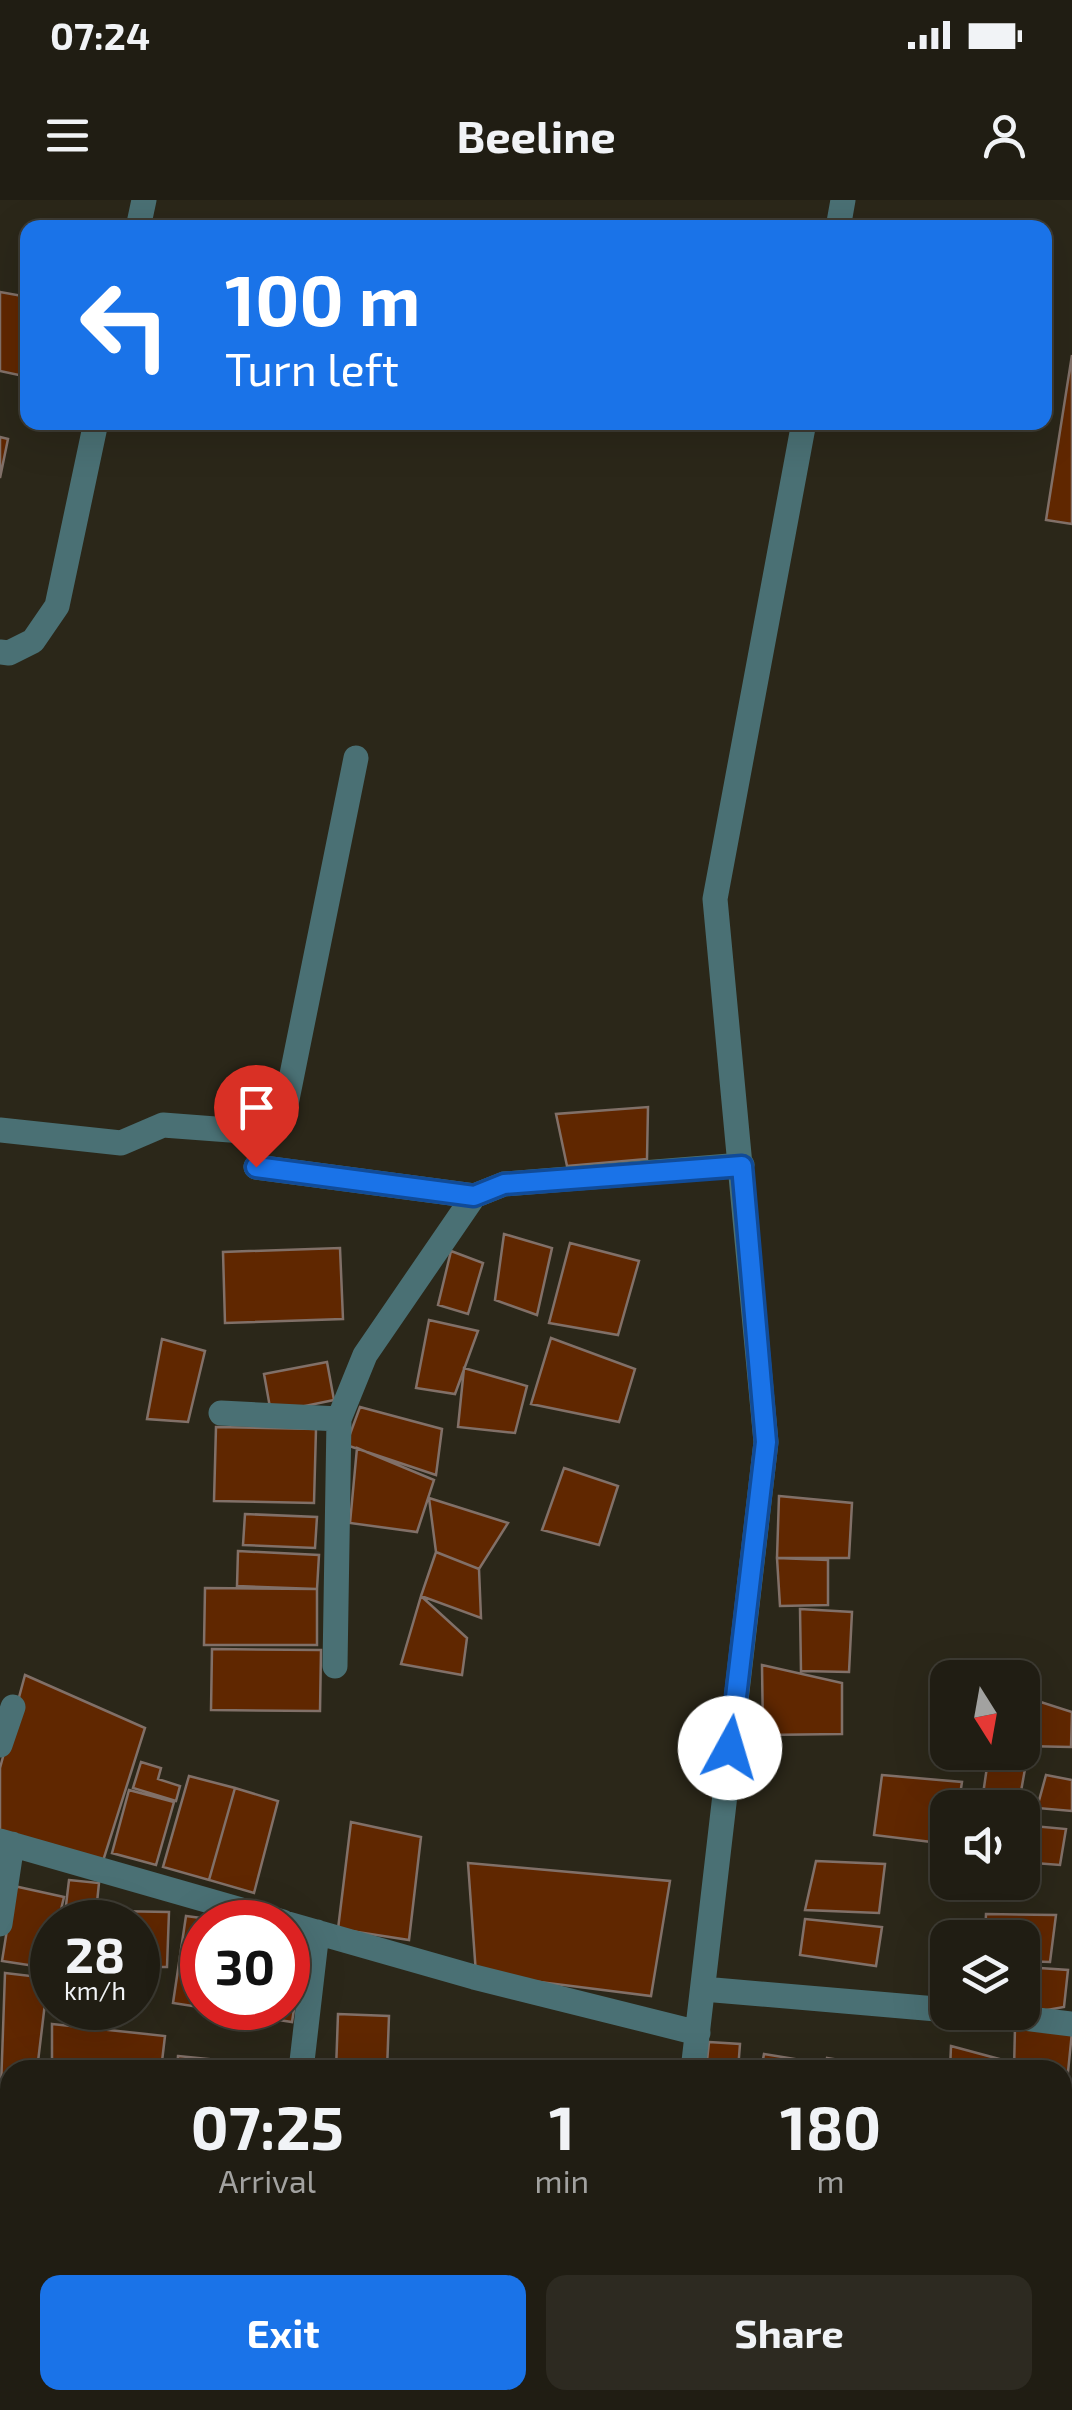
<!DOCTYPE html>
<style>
:root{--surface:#201d13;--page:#2d2a21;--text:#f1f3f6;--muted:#a2a2a0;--line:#3d3b33;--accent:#1a73e8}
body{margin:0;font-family:"Exo 2",sans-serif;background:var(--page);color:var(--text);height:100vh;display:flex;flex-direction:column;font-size:38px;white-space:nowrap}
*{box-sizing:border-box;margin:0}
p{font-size:32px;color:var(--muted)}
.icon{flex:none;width:55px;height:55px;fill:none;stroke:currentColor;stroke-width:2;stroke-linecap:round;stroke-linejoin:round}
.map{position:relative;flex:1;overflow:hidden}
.side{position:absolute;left:0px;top:1860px;width:1072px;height:350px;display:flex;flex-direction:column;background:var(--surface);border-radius:30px 30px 0 0;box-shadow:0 10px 40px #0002,0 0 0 2px var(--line)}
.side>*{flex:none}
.top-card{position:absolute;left:20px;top:20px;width:1032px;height:210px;border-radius:20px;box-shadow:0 10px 40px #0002,0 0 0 2px var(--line);background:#1a73e8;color:#fff;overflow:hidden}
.needle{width:65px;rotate:169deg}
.fabs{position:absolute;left:930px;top:1460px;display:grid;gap:20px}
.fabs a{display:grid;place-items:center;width:110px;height:110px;border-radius:20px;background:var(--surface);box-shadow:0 10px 40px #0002,0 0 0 2px var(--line);font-size:50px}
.speed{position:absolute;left:30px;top:1700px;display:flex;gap:20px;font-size:50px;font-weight:700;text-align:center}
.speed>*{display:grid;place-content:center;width:130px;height:130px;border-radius:50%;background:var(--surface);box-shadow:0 10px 40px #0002,0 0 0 2px var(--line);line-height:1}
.speed small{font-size:25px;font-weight:400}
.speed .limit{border:15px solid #d22;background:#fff;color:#111}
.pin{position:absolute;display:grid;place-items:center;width:85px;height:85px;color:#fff;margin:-102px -42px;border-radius:50% 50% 50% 0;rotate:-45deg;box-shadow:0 0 10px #0007}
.pin .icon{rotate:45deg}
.me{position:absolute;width:110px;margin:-55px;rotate:6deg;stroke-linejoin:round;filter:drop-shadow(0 0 8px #0008)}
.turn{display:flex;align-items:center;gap:35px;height:210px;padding:0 40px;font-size:45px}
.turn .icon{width:130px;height:130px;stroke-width:2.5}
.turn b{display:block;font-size:70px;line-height:85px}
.eta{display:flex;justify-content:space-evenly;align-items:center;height:170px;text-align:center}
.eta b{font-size:60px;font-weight:700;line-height:70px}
.cta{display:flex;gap:20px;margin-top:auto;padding:20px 40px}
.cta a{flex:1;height:115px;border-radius:20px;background:var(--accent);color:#fff;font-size:40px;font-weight:700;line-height:115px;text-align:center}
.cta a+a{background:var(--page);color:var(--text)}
.status{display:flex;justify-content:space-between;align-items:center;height:70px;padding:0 50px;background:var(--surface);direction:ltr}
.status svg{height:28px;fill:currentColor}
header{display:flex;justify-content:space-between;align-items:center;height:130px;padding:0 40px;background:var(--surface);font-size:45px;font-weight:700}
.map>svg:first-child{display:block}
</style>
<div class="status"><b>07:24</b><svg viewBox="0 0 49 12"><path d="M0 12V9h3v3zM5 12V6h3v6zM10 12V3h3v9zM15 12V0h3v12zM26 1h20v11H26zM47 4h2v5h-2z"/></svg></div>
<header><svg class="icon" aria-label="menu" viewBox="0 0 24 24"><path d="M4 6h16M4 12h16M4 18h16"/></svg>Beeline<svg class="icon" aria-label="person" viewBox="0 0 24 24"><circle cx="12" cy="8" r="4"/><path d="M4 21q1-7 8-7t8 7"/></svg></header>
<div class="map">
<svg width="1072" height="2210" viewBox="0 0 1072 2210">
<rect width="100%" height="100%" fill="#2b2719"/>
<!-- building -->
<path fill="#602700" stroke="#817068" stroke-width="2.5" d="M 0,92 L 28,97 L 28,177 L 0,171 Z
M 1072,155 L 1072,324 L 1046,320 Z
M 0,237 L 8,239 L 0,278 Z
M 648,907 L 647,959 L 567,966 L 556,914 Z
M 504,1034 L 552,1048 L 537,1115 L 495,1100 Z
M 570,1043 L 639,1061 L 618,1135 L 549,1123 Z
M 340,1048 L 343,1119 L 225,1123 L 223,1052 Z
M 451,1051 L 483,1063 L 468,1114 L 438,1105 Z
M 429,1120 L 478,1131 L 455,1194 L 416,1188 Z
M 551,1138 L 635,1169 L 619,1222 L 531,1204 Z
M 162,1139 L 205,1151 L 188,1222 L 147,1219 Z
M 327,1162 L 334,1200 L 271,1213 L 264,1174 Z
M 464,1168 L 527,1186 L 515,1233 L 458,1227 Z
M 360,1207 L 442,1229 L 436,1275 L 346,1245 Z
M 216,1227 L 316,1229 L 314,1303 L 214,1301 Z
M 357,1248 L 434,1280 L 417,1332 L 350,1323 Z
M 564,1268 L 618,1286 L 599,1345 L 542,1330 Z
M 779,1296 L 852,1303 L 849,1358 L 777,1358 Z
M 429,1298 L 508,1323 L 479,1369 L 436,1352 Z
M 245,1314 L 317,1317 L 315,1348 L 243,1345 Z
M 238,1351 L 319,1355 L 317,1389 L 237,1386 Z
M 436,1352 L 479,1369 L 481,1418 L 421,1396 Z
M 777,1358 L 828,1360 L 828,1405 L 780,1406 Z
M 205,1388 L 317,1389 L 317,1445 L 204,1445 Z
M 421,1396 L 467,1438 L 462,1475 L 401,1464 Z
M 800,1409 L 852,1412 L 849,1472 L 801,1471 Z
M 212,1449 L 321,1450 L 320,1511 L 211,1510 Z
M 762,1465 L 842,1483 L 842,1534 L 763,1535 Z
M 25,1475 L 145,1528 L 103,1661 L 0,1633 L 0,1568 Z
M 1022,1496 L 1072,1512 L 1071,1547 L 1022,1546 Z
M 988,1560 L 1025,1569 L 1018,1608 L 981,1608 Z
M 141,1562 L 161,1568 L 158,1579 L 180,1586 L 176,1601 L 133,1588 Z
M 882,1575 L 962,1582 L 958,1608 L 948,1608 L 948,1644 L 874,1635 Z
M 1046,1575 L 1072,1580 L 1072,1611 L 1037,1608 Z
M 189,1576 L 235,1588 L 209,1680 L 163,1667 Z
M 235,1588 L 278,1601 L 254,1693 L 209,1680 Z
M 129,1590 L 174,1602 L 156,1665 L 112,1653 Z
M 351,1622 L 421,1637 L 409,1740 L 338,1729 Z
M 1022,1625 L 1066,1629 L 1060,1665 L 1022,1662 Z
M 816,1661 L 885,1664 L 879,1713 L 805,1710 Z
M 468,1663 L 670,1681 L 651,1796 L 476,1774 Z
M 69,1680 L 99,1683 L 95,1722 L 64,1722 Z
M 14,1686 L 64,1697 L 58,1722 L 52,1722 L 48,1768 L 2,1761 Z
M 112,1711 L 169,1712 L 167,1767 L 138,1767 L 138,1722 L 111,1722 Z
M 986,1714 L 1056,1715 L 1050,1762 L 1022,1761 L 1022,1738 L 985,1738 Z
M 186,1716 L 232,1722 L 202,1722 L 202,1808 L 238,1808 L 238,1813 L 173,1803 Z
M 805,1719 L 882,1727 L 876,1766 L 800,1755 Z
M 288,1742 L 304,1745 L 292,1822 L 245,1815 L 246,1808 L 288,1808 Z
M 1025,1767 L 1068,1770 L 1064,1807 L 1019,1815 Z
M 5,1773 L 48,1778 L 37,1870 L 10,1870 L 10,1918 L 0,1916 Z
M 338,1814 L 389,1816 L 387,1870 L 336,1870 Z
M 52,1824 L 165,1836 L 161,1870 L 52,1870 Z
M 1015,1827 L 1072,1832 L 1067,1882 L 1062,1881 L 1062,1870 L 1014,1870 Z
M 709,1842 L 740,1844 L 738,1870 L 706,1870 Z
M 951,1846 L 1003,1860 L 1002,1870 L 950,1870 Z
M 764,1854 L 807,1861 L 805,1870 L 761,1870 Z
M 178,1856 L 247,1863 L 247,1870 L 177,1870 Z
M 827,1858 L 865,1864 L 865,1870 L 824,1870 Z
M 0,1920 L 10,1921 L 10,1974 L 0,1973 Z
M 10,2096 L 10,2169 L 2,2168 Z
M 0,2173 L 10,2174 L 10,2200 L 49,2200 L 49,2210 L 0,2210 Z
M 50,2200 L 99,2200 L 98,2210 L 49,2210 Z
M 137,2200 L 185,2200 L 184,2210 L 136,2210 Z
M 218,2200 L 266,2200 L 266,2210 L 217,2210 Z
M 304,2200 L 332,2200 L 331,2210 L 303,2210 Z
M 342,2200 L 421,2200 L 420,2210 L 341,2210 Z"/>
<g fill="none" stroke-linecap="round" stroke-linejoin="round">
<!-- minor -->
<path stroke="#4a7074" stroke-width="25" d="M 138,28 L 144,0
M 838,28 L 843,0
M 0,452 L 9,453 L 33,441 L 57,406 L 96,222
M 0,930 L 121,943 L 163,925 L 268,933 L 283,919 L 356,558
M 256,967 L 474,996
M 221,1213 L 339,1219
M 335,1466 L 339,1219 L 365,1155 L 474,996 L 504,984 L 742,965
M 0,1545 L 13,1507
M 0,1641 L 283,1722
M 0,1724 L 12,1644
M 288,1724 L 474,1777 L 698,1833
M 703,1789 L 948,1810
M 972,1812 L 1072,1824
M 301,1870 L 317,1732
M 693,1870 L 766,1242 L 715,699 L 804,222
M 1062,2092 L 1072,2034
M 273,2210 L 274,2200
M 461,2210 L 462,2200
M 649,2210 L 650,2200
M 1047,2210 L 1048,2200"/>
</g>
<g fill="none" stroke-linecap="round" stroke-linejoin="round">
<!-- route casing -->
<g stroke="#114b97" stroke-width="25">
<path id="route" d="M 256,967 L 474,996 L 504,984 L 742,966 L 766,1242 L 730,1548"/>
</g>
<!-- route -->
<use href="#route" stroke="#1a73e8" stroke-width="18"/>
</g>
</svg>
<div class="fabs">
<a><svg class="needle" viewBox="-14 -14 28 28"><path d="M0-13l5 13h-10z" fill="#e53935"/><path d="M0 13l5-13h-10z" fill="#a2a2a0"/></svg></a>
<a><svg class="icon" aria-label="sound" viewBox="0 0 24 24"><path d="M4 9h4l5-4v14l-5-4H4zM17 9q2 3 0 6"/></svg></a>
<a><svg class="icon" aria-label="layers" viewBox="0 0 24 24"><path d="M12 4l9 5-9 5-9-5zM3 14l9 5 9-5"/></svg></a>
</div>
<div class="speed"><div>28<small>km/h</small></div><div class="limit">30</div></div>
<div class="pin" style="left:256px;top:967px;background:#d93025"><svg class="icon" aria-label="arrive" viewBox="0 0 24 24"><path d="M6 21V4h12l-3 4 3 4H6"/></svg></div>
<svg class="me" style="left:730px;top:1548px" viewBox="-20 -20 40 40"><circle r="19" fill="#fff"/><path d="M0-13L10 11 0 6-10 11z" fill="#1a73e8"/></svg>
<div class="top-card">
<div class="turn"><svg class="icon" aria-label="left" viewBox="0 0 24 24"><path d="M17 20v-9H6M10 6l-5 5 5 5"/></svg><div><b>100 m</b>Turn left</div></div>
</div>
<section class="side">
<div class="eta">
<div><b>07:25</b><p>Arrival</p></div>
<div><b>1</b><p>min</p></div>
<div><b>180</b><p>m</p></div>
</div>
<div class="cta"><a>Exit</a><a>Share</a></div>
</section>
</div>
